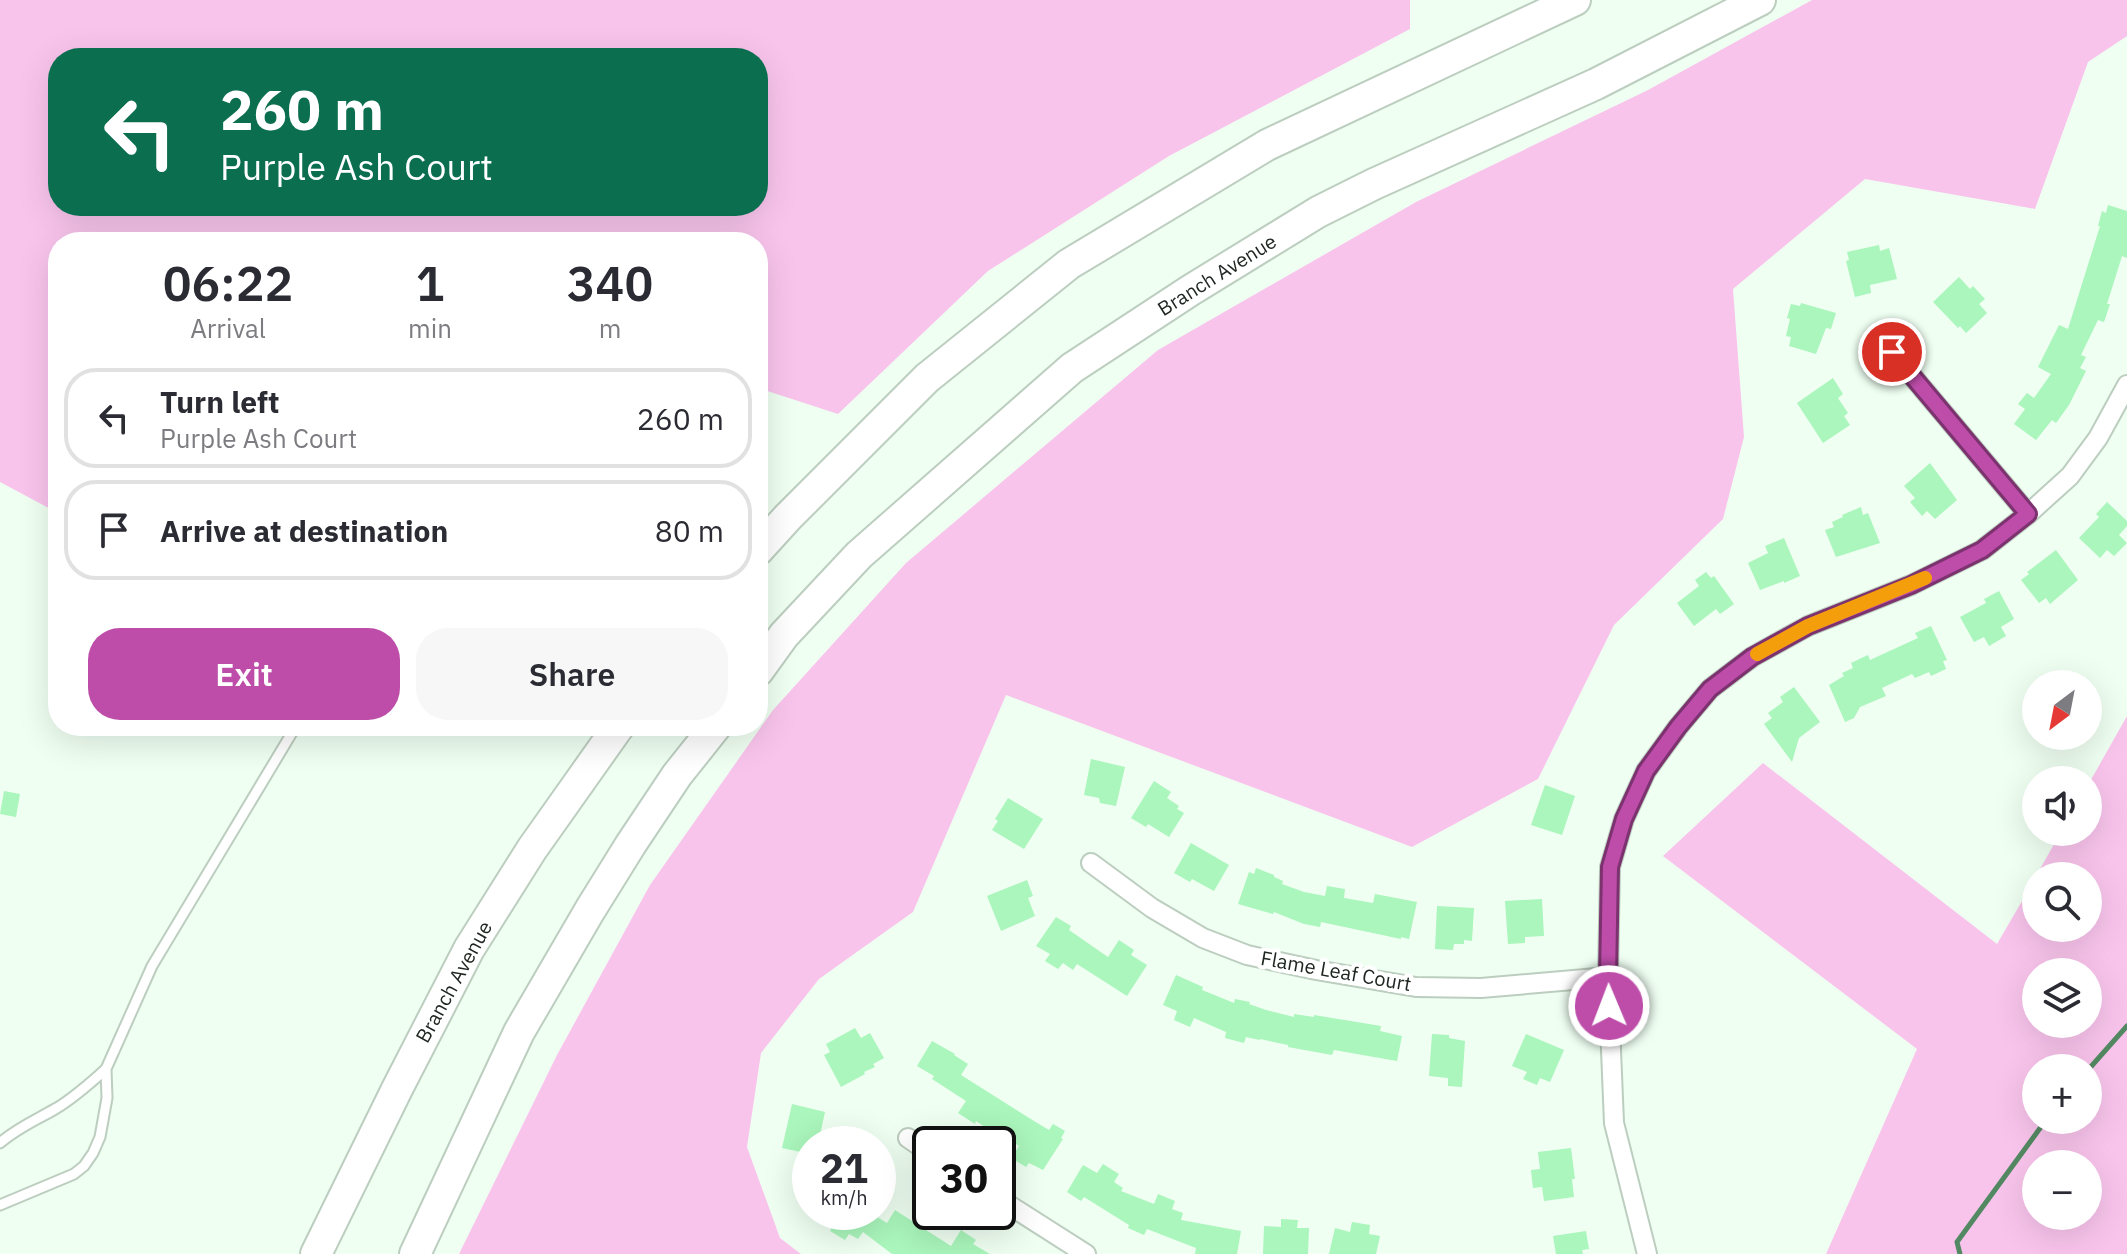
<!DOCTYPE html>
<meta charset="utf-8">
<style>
:root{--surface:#fff;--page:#f7f7f7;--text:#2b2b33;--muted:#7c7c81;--line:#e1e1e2;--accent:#bd4da9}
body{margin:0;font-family:"IBM Plex Sans",sans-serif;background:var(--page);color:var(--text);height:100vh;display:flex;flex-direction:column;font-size:30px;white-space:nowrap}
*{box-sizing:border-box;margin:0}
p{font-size:26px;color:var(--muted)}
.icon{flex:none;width:44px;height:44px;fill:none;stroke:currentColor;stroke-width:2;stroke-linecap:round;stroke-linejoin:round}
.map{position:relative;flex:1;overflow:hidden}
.sheet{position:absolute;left:48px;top:232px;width:720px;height:504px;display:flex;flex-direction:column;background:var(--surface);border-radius:32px;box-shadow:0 8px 32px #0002}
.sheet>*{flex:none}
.guide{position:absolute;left:48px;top:48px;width:720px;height:168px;border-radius:32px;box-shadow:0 8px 32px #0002;background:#0b6e4f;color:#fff;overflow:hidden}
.needle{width:52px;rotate:212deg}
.buttons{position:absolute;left:2022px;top:670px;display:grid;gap:16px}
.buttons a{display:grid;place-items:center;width:80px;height:80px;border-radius:50%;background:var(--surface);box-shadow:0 8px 32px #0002;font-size:40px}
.speed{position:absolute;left:792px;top:1126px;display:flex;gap:16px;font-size:40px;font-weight:700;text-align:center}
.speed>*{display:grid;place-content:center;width:104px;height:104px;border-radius:50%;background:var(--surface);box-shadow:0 8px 32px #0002;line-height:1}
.speed small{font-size:20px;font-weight:400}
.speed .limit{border:4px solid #111;border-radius:12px;background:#fff;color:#111}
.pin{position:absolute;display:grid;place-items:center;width:68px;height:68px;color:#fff;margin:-34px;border:4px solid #fff;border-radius:50%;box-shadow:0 2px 8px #0007}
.me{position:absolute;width:88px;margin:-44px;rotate:359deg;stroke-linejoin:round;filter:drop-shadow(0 0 6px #0008)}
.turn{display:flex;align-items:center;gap:28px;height:168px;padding:0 40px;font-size:36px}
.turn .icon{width:104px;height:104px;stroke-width:2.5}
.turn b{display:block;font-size:56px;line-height:68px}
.eta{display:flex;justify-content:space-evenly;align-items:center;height:136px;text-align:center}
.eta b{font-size:48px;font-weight:600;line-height:56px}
.button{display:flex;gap:16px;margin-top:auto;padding:16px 40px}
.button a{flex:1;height:92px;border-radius:32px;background:var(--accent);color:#fff;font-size:32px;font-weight:600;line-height:92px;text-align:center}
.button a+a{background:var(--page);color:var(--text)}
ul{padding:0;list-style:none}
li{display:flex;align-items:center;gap:24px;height:100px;margin:0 16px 12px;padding:0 24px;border:4px solid var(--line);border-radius:32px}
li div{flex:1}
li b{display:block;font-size:30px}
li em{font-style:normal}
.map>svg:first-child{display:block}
</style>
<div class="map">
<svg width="2127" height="1254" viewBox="0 0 2127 1254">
<rect width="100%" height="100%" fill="#effff2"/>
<!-- green -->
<path fill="#f9c4ec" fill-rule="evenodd" d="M 0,0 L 1410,0 L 1410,29 L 1169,156 L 988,271 L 838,414 L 758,388 L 758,242 L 58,242 L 58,513 L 0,482 ZM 58,58 L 758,58 L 758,206 L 58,206 Z
M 1812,0 L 2127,0 L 2127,36 L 2088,62 L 2035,209 L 1865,179 L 1733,289 L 1744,437 L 1723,519 L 1614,625 L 1538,779 L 1412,847 L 1006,695 L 913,912 L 819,979 L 761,1053 L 747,1147 L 780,1238 L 801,1254 L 459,1254 L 557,1055 L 650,885 L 773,710 L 906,563 L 1158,350 L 1416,202 L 1648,90 Z
M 2127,716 L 2127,1254 L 1826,1254 L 1917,1049 L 1663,856 L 1763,763 L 1997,944 L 2036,877 L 2036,928 L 2088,928 L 2088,876 L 2036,876 L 2061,832 L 2088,832 L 2088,785 ZM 2036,972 L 2088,972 L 2088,1024 L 2036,1024 ZM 2036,1068 L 2088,1068 L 2088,1120 L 2036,1120 ZM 2036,1164 L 2088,1164 L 2088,1216 L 2036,1216 Z"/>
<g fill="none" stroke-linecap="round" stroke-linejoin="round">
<!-- stream -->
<path stroke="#538962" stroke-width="5" d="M 2088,1070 L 2127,1026
M 1960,1254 L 1957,1242 L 2046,1120"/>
</g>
<!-- building -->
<path fill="#aaf6bc" d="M 2108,205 L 2127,211 L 2127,258 L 2122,256 L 2107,304 L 2110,304 L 2104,322 L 2098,320 L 2081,355 L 2086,357 L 2080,368 L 2086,371 L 2069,405 L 2056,423 L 2052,420 L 2036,440 L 2014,424 L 2025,409 L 2018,404 L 2027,393 L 2034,398 L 2051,374 L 2038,367 L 2059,325 L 2068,329 L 2100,226 L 2098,226 L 2102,211 L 2106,213 Z
M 1879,245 L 1880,251 L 1889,248 L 1897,279 L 1870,285 L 1871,293 L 1855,297 L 1846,261 L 1849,260 L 1847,252 Z
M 1959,277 L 1970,289 L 1973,286 L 1985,299 L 1979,304 L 1987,313 L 1966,333 L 1960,326 L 1958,328 L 1933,302 Z
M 1801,303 L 1836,313 L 1831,329 L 1826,328 L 1816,354 L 1789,346 L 1791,337 L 1786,336 L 1790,319 L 1787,318 L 1791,304 L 1800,306 Z
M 1833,378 L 1843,394 L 1838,398 L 1848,413 L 1844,416 L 1850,425 L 1823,443 L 1797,403 Z
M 1930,463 L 1957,500 L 1935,519 L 1927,511 L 1922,516 L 1910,502 L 1915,498 L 1904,486 Z
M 2107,502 L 2127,521 L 2127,526 L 2119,535 L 2127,543 L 2114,556 L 2107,550 L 2100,558 L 2079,538 L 2099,517 L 2096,514 Z
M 1861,507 L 1863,515 L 1868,513 L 1880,543 L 1836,557 L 1825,530 L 1834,527 L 1832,522 L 1843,517 L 1842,515 Z
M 1784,538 L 1800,576 L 1784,583 L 1784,581 L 1760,590 L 1748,563 L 1768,553 L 1765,546 Z
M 2056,550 L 2078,580 L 2050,604 L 2046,598 L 2039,603 L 2021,580 L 2029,574 L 2027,572 Z
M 1706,572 L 1711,578 L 1714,576 L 1734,604 L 1720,614 L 1716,609 L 1694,626 L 1677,603 L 1699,586 L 1695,580 Z
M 1999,591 L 2014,619 L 2001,627 L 2006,636 L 1989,646 L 1984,637 L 1974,642 L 1960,617 L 1986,603 L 1984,599 Z
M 1931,626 L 1947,660 L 1943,661 L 1946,669 L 1931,676 L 1929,672 L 1915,678 L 1912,674 L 1882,688 L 1886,696 L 1860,707 L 1854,718 L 1845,722 L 1829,685 L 1844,676 L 1842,673 L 1853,668 L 1851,663 L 1868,655 L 1870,660 L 1918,638 L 1915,633 Z
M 1794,687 L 1820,722 L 1799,738 L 1792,762 L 1764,724 L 1772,718 L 1768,713 L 1783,702 L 1780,697 Z
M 1091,759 L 1125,767 L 1116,806 L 1100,803 L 1099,798 L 1084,795 Z
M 1154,781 L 1171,792 L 1167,798 L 1179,806 L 1177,809 L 1184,813 L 1169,837 L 1148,824 L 1146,827 L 1131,818 Z
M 1545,785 L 1575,796 L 1562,835 L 1531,825 Z
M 4,791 L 20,794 L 16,817 L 0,814 Z
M 1008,798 L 1043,819 L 1024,849 L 992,830 L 998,821 L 995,819 Z
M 1191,843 L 1229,865 L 1214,891 L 1192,879 L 1190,882 L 1174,873 Z
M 1256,868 L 1274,875 L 1274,877 L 1283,881 L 1282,884 L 1304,892 L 1325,896 L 1327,886 L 1345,889 L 1344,898 L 1373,903 L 1375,894 L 1417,902 L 1409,939 L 1401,937 L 1401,939 L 1321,922 L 1320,927 L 1304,924 L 1274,912 L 1273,914 L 1238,904 L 1249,872 L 1254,874 Z
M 1027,880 L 1033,896 L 1028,898 L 1035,916 L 1001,931 L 987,896 Z
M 1542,899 L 1544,936 L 1525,937 L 1525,943 L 1508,944 L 1505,901 Z
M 1437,906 L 1474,908 L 1472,941 L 1464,940 L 1464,944 L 1454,944 L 1453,950 L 1435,949 Z
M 1056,917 L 1071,926 L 1069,930 L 1108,957 L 1119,940 L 1134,950 L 1131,955 L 1147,965 L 1127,996 L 1077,964 L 1073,970 L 1063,963 L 1058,969 L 1045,961 L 1050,954 L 1036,946 Z
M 1176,975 L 1203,987 L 1202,990 L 1234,1003 L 1235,999 L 1250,1002 L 1249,1004 L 1266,1010 L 1294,1017 L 1294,1014 L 1314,1017 L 1314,1015 L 1381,1026 L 1380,1031 L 1402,1036 L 1397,1061 L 1334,1050 L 1332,1055 L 1288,1047 L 1288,1045 L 1260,1039 L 1260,1040 L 1246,1037 L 1244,1043 L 1225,1038 L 1226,1032 L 1194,1018 L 1190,1027 L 1174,1020 L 1177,1011 L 1163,1005 Z
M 855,1028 L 861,1038 L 870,1033 L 884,1058 L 873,1064 L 875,1067 L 864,1072 L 865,1074 L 841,1087 L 824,1055 L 830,1052 L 826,1044 Z
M 1432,1034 L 1449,1035 L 1449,1038 L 1465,1041 L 1462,1087 L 1448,1086 L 1448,1078 L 1429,1076 Z
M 1526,1034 L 1564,1050 L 1550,1082 L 1540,1078 L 1537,1085 L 1523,1079 L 1527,1072 L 1512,1066 Z
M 932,1041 L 955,1054 L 954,1055 L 968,1064 L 961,1075 L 1034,1121 L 1049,1130 L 1053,1124 L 1065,1131 L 1061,1138 L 1063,1139 L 1043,1170 L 1029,1163 L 1026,1167 L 1011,1158 L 1019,1146 L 992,1129 L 991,1131 L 976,1121 L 975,1124 L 958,1113 L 966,1101 L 932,1079 L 934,1076 L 917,1066 Z
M 792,1104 L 825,1112 L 818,1144 L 810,1144 L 810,1154 L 782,1148 Z
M 1571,1148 L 1575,1179 L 1572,1179 L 1574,1197 L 1544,1201 L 1542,1187 L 1533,1188 L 1531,1170 L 1540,1169 L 1538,1152 Z
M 1103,1164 L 1119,1174 L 1114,1182 L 1123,1188 L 1121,1191 L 1154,1204 L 1158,1194 L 1175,1201 L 1172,1209 L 1183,1213 L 1181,1220 L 1241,1231 L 1237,1254 L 1195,1254 L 1196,1248 L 1147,1229 L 1144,1235 L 1128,1228 L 1129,1225 L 1084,1197 L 1081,1201 L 1067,1192 L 1083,1165 L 1097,1173 Z
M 895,1210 L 951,1246 L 961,1230 L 976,1240 L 973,1244 L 990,1254 L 892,1254 L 863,1232 L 858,1239 L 849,1234 L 845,1240 L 830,1231 L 834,1224 L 814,1212 L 869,1212 L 887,1223 Z
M 1281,1219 L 1298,1220 L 1297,1228 L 1309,1228 L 1308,1254 L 1263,1254 L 1264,1226 L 1281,1227 Z
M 1352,1222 L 1370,1225 L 1369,1234 L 1380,1236 L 1376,1254 L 1329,1254 L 1335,1228 L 1350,1232 Z
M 1586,1231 L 1589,1249 L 1582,1250 L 1583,1254 L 1556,1254 L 1553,1236 Z"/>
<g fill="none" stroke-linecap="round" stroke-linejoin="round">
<!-- service casing -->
<g stroke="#bccebf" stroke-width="13">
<path id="service" d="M 0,1143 C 17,1128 36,1120 55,1109 C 74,1098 90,1083 106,1069
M 0,1205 L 74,1174 L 84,1166 L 93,1153 L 100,1137 L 107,1098 L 106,1069 L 152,966 L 296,726"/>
</g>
<!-- minor casing -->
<g stroke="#bccebf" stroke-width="22">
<path id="minor" d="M 1892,352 L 2028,514
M 1091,863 L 1152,908 L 1203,938 L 1247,955 L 1316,970 L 1416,987 L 1481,988 L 1608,977
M 908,1138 L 930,1153
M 998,1198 L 1086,1254
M 1647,1254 L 1614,1123 L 1608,977 L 1610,867 L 1624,819 L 1646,771 L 1678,727 L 1710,689 L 1752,657 L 1808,626 L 1911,585 L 1982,550 L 2028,514 L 2070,476 L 2098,438 L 2127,385"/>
</g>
<!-- trunk casing -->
<g stroke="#bccebf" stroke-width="34">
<path id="trunk" d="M 758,550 L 788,517 L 927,378 L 1069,264 L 1267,145 L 1575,0
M 758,671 L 784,635 L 859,555 L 1072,368 L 1191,290 L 1318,212 L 1374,184 L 1596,84 L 1760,0
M 316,1254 L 397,1089 L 469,949 L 532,849 L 619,726
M 415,1254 L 519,1032 L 590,910 L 631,844 L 677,775 L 716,726"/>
</g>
<!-- service -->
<use href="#service" stroke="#fff" stroke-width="9"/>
<!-- minor -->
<use href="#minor" stroke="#fff" stroke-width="18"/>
<!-- trunk -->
<use href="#trunk" stroke="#fff" stroke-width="30"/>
</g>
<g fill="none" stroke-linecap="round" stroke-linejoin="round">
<!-- route casing -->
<g stroke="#7b326e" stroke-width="20">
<path id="route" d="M 1609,1006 L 1608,977 L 1610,867 L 1624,819 L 1646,771 L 1678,727 L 1710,689 L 1752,657 L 1808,626 L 1911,585 L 1982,550 L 2028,514 L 1892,352"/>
</g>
<!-- route -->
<use href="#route" stroke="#bd4da9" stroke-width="14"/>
<!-- slow -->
<path stroke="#f59e0b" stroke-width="14" d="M 1757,654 L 1808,626 L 1925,578"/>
</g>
<g text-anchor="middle" stroke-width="8" stroke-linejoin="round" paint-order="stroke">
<!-- street labels -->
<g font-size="20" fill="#202722" stroke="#fff">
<text transform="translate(1217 275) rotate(-32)" y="7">Branch Avenue</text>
<text transform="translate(1336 971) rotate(10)" y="7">Flame Leaf Court</text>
<text transform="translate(454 982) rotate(-61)" y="7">Branch Avenue</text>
</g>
</g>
</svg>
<div class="buttons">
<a><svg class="needle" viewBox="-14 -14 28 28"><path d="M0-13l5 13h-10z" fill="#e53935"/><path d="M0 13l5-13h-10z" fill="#7c7c81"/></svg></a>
<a><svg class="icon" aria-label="sound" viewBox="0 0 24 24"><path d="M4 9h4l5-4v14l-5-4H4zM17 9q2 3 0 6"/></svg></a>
<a><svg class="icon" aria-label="search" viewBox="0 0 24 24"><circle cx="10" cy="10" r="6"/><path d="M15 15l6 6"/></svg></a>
<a><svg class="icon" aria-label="layers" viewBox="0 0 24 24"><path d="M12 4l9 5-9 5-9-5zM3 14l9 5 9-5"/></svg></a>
<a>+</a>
<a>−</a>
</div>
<div class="speed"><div>21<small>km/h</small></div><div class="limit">30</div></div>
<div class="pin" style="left:1892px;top:352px;background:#d93025"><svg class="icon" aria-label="arrive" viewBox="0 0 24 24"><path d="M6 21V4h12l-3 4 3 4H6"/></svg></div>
<svg class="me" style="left:1609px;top:1006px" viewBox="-20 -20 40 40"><circle r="17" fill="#bd4da9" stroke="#fff" stroke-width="3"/><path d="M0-11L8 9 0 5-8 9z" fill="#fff"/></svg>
<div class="guide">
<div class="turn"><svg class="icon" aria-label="left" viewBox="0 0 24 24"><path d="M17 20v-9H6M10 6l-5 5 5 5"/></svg><div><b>260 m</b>Purple Ash Court</div></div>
</div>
<section class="sheet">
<div class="eta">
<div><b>06:22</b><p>Arrival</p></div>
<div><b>1</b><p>min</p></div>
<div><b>340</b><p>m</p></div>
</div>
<ul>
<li><svg class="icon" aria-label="left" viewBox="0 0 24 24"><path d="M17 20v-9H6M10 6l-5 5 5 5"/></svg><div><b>Turn left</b><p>Purple Ash Court</p></div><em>260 m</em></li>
<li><svg class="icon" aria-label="arrive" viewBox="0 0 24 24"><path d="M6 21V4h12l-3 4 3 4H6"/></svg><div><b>Arrive at destination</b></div><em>80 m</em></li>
</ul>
<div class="button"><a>Exit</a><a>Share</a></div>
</section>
</div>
